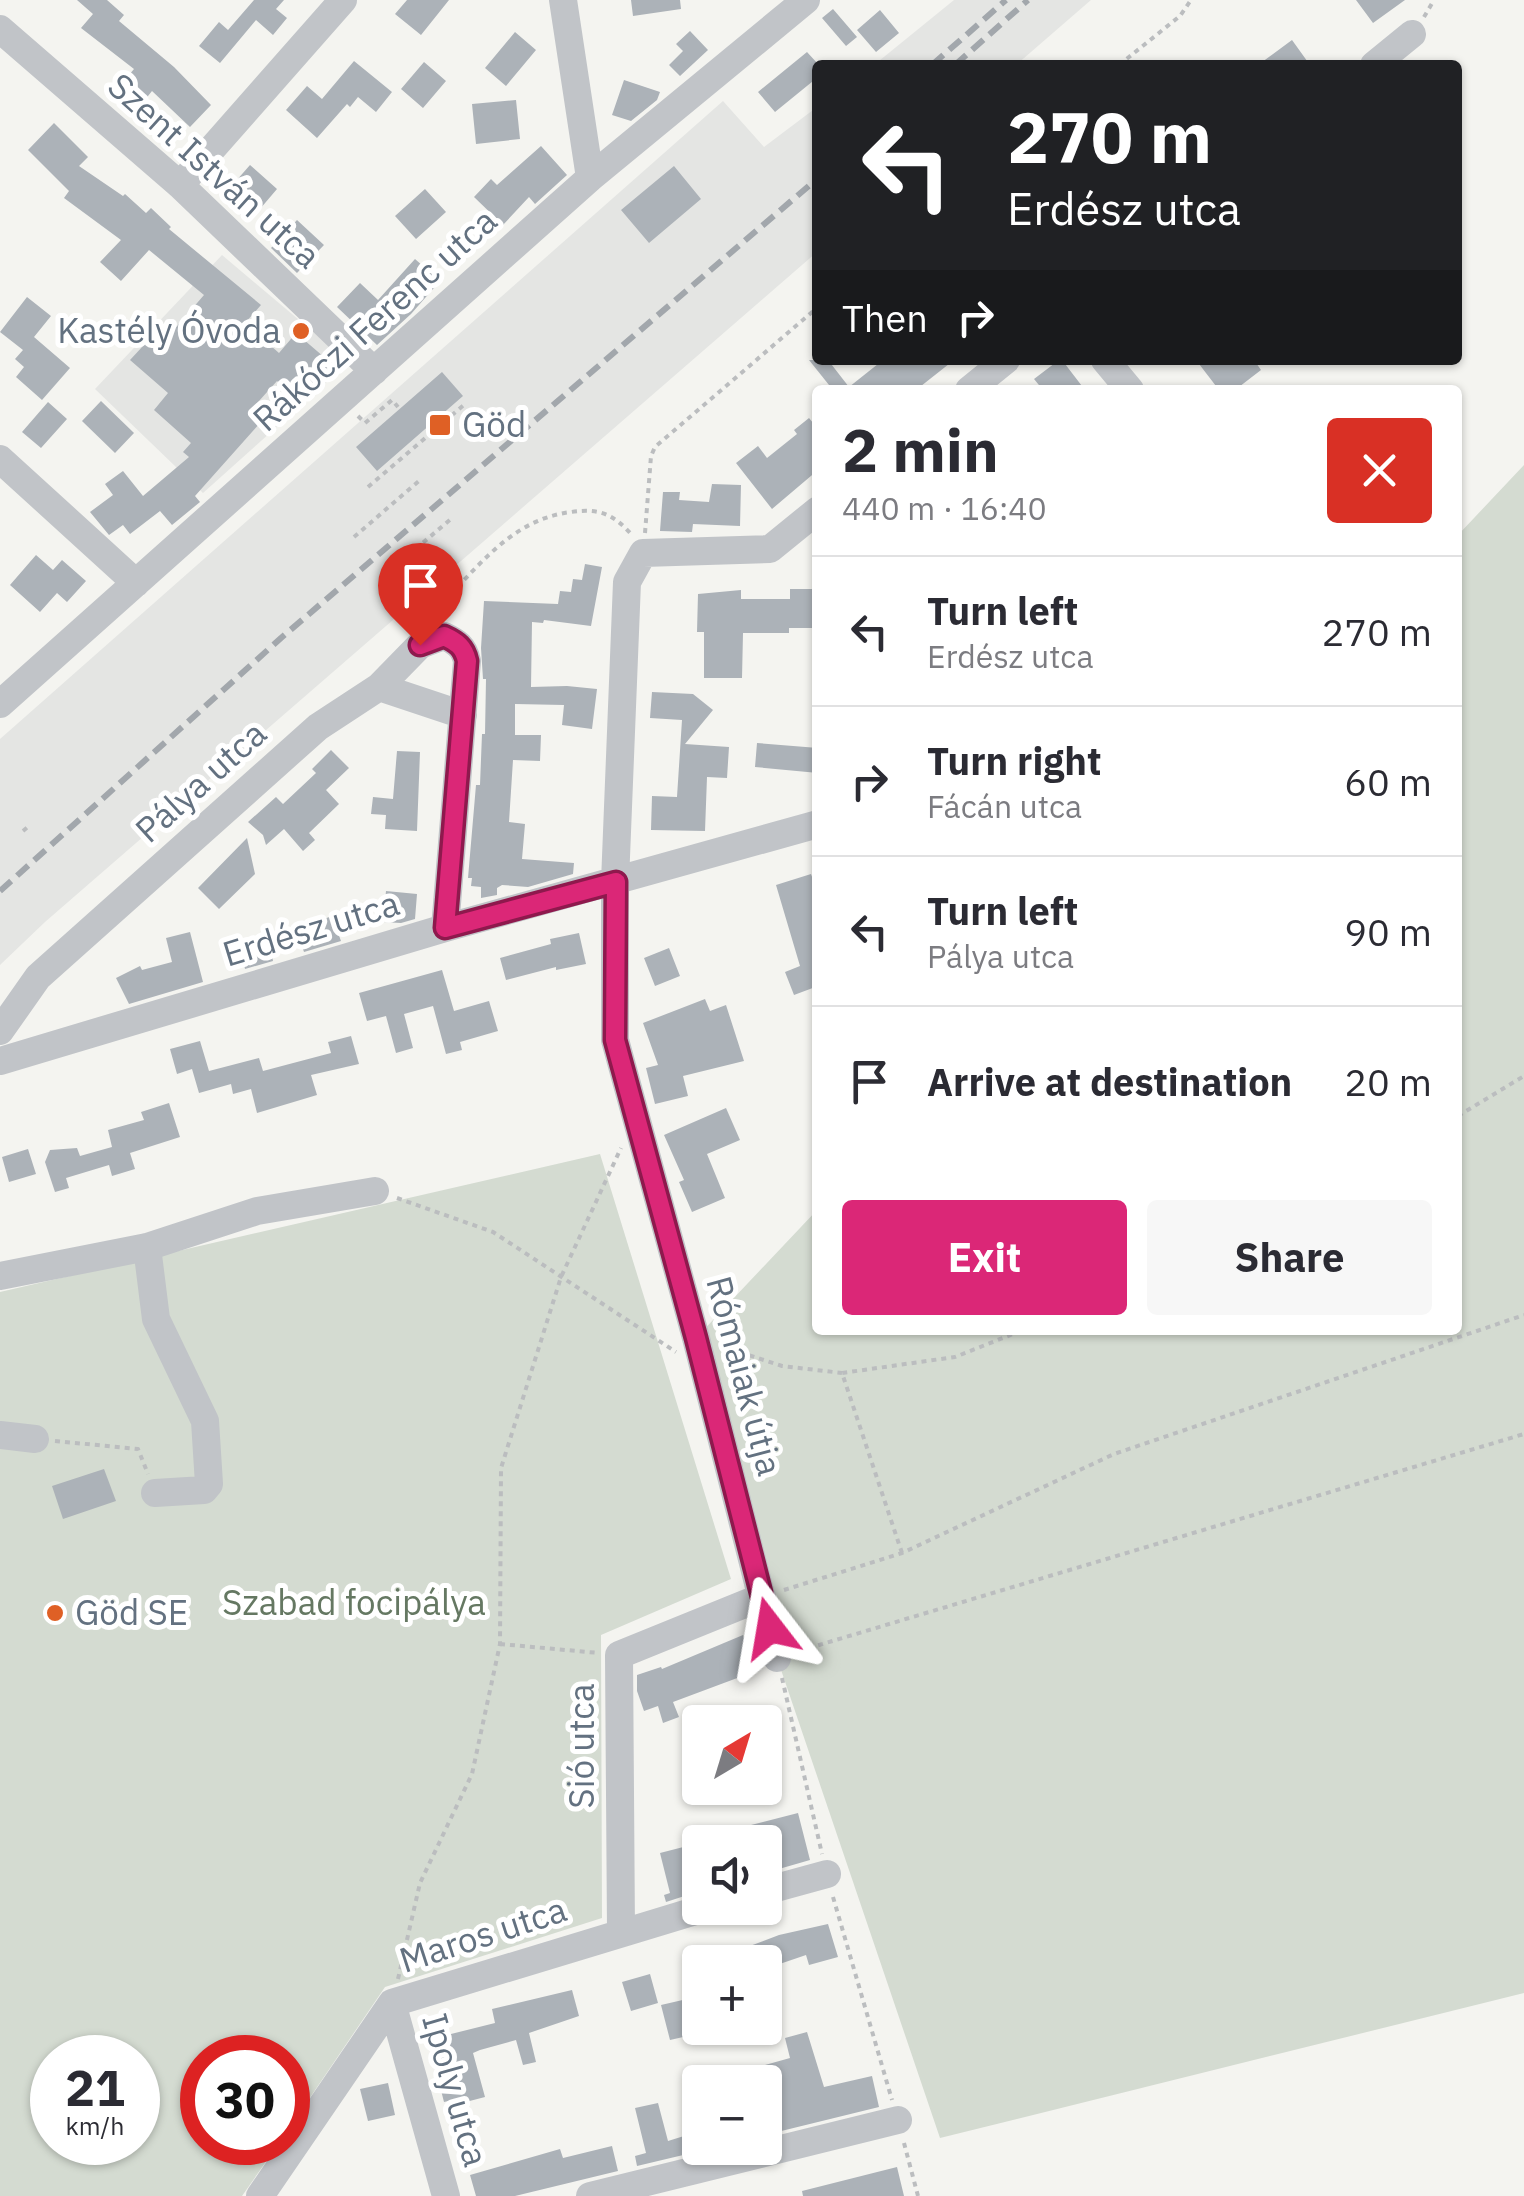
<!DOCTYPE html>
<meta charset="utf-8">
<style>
:root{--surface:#fff;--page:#f7f7f7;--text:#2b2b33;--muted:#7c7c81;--line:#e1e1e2;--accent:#db2777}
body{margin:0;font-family:"IBM Plex Sans",sans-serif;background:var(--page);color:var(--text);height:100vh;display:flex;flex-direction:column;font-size:38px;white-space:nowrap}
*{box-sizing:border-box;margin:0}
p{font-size:32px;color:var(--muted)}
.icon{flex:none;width:55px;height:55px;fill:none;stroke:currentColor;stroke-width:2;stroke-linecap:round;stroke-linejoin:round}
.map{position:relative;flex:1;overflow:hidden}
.side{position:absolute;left:812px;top:385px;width:650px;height:950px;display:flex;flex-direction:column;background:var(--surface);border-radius:10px;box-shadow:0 2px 8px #0004}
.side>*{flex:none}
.hud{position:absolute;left:812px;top:60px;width:650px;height:305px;border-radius:10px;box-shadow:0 2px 8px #0004;background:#202124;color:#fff;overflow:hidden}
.needle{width:65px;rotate:38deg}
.fabs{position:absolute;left:682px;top:1705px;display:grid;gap:20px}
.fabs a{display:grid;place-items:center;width:100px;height:100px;border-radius:10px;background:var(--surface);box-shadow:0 2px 8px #0004;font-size:50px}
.speed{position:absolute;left:30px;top:2035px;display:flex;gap:20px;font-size:50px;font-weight:700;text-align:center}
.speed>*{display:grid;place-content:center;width:130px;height:130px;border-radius:50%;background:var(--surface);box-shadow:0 2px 8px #0004;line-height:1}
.speed small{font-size:25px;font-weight:400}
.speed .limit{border:15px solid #d22;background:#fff;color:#111}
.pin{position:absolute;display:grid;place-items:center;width:85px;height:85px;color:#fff;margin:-102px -42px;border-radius:50% 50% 50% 0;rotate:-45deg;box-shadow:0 0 10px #0007}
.pin .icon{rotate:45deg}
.me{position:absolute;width:110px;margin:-55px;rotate:346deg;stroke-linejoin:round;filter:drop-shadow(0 0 8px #0008)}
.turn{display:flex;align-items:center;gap:35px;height:210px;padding:0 30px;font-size:45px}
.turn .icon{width:130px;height:130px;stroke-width:2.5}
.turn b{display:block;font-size:70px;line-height:85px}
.then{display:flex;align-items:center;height:95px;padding:0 30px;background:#0003;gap:20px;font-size:38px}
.round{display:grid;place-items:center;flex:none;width:105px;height:105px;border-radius:10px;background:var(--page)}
.summary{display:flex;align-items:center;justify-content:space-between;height:170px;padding:0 30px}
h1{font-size:60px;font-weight:700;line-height:75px}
.cta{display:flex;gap:20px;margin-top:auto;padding:20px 30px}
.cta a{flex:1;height:115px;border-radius:10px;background:var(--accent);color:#fff;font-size:40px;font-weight:700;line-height:115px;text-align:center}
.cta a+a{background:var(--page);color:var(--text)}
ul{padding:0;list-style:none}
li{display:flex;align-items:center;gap:30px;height:150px;padding:0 30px;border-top:2px solid var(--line)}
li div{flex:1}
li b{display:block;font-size:38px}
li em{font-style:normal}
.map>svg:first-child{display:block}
</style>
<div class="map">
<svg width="1524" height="2196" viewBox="0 0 1524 2196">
<rect width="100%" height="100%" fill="#f4f4f0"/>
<!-- built -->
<path fill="#e4e5e3" d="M 954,0 L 1091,0 L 1016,65 L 874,65 Z
M 723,101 L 764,147 L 817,107 L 817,252 L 45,922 L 0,965 L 0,739 Z
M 222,255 L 349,362 L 203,493 L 95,389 Z"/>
<!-- green -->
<path fill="#d4dbd1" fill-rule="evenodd" d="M 1524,465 L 1524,1993 L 940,2138 L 777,1658 L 696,1338 L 817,1210 L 818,1330 L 1458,1330 L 1458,535 Z
M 600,1154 L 731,1579 L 601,1635 L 602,1918 L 385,1987 L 288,2130 L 288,2058 L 202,2058 L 202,2142 L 279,2143 L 242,2196 L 0,2196 L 0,1292 ZM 52,2058 L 138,2058 L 138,2142 L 52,2142 Z"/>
<!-- building -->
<path fill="#acb2b8" d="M 77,0 L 107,0 L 124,15 L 119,21 L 174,67 L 211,105 L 190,127 L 152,91 L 140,106 L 118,88 L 134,69 L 81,28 L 93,14 Z
M 254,0 L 284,0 L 276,9 L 287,18 L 273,35 L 256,20 L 220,63 L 199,46 L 219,22 L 228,30 Z
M 407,0 L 449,0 L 421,35 L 395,14 Z
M 631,0 L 680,0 L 681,9 L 633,16 Z
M 1356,0 L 1405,0 L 1373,23 Z
M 833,9 L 857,37 L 846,46 L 822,18 Z
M 880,10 L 899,33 L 876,52 L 857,30 Z
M 690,31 L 708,50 L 680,76 L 669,65 L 683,51 L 676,44 Z
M 515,32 L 536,50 L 506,86 L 485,68 Z
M 1292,40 L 1310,65 L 1258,65 Z
M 807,52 L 818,64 L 818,77 L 775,112 L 758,92 Z
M 354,61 L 392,92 L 376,112 L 358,97 L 350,107 L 347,104 L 317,138 L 286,110 L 307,86 L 322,99 Z
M 424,62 L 446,81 L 423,108 L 401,89 Z
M 624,80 L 660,92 L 657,100 L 631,121 L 612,115 Z
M 516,100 L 520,139 L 476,144 L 472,104 Z
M 54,123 L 88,157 L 79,166 L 123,196 L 125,194 L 146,213 L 151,208 L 171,227 L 169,229 L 261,305 L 245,323 L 279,353 L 296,333 L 331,363 L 299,400 L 277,381 L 248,413 L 260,423 L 195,496 L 200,502 L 172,525 L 160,511 L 130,534 L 123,525 L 109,535 L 90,512 L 113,495 L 105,484 L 123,471 L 143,496 L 189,457 L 183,452 L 191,443 L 154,410 L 168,393 L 130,360 L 156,332 L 165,340 L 204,295 L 149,250 L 121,281 L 100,262 L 121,240 L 64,198 L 69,191 L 28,150 Z
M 541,146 L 567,175 L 535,204 L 529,197 L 503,225 L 474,197 L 491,179 L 497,185 Z
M 250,165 L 277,189 L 249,222 L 221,198 Z
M 674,166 L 701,199 L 649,243 L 621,210 Z
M 425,189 L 446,212 L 416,239 L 395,216 Z
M 297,220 L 324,245 L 297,273 L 271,248 Z
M 415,259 L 440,281 L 411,314 L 377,345 L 337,307 L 360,283 L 378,300 Z
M 27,297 L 51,316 L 34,337 L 70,368 L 42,400 L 16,377 L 24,367 L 15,359 L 23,350 L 0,332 Z
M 809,360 L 828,360 L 849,387 L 883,360 L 954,360 L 916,390 L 833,390 Z
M 1059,360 L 1062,360 L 1085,390 L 1043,390 L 1034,379 Z
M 1196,360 L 1254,360 L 1261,370 L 1235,390 L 1219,390 Z
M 442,372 L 463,396 L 377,471 L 356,447 Z
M 101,401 L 134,433 L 115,453 L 82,421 Z
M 48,402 L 67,419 L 41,448 L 22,432 Z
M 809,418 L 818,429 L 818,470 L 772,509 L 736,463 L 758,446 L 767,458 L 797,434 L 794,430 Z
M 712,484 L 741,485 L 740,526 L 693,524 L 692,532 L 660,531 L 663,492 L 680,492 L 679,500 L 709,502 Z
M 36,555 L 53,570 L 62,560 L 86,581 L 67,602 L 57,593 L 40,612 L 10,585 Z
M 585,564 L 602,567 L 591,626 L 544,620 L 543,623 L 532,622 L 531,687 L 567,686 L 597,689 L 592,729 L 562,725 L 564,705 L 515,704 L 515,735 L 541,735 L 540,761 L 513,760 L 509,822 L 525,824 L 522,859 L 574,863 L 573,874 L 528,887 L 502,885 L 497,888 L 497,895 L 481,898 L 481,887 L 471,886 L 472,878 L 468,878 L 476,785 L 480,785 L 482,734 L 485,734 L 486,679 L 483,679 L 481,648 L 484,601 L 558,604 L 560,591 L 571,592 L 573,579 L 582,580 Z
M 790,589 L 818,589 L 818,628 L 789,628 L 789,633 L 743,633 L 742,678 L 704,678 L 704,632 L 697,632 L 698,594 L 741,590 L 741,599 L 790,599 Z
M 652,692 L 693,694 L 713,710 L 685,744 L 729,747 L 727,778 L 707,777 L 705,831 L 651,830 L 652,796 L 677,797 L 682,720 L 650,718 Z
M 757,743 L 818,748 L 818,773 L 755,767 Z
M 331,750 L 349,768 L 326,790 L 339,804 L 309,833 L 315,840 L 303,851 L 284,829 L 266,845 L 263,835 L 248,822 L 276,797 L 283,804 L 316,773 L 312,769 Z
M 397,751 L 420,752 L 417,831 L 385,829 L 386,815 L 371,814 L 373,797 L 393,799 Z
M 247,838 L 255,874 L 219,909 L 198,888 Z
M 811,874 L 818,894 L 818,986 L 794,995 L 785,972 L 800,966 L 776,885 Z
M 386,891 L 417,894 L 415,919 L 401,923 L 383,922 Z
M 332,916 L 341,941 L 304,952 L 296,929 Z
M 190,932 L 203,982 L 129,1004 L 116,978 L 140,966 L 142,970 L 172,962 L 166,938 Z
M 579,933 L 586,964 L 556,970 L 556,967 L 506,980 L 500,958 L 551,944 L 550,939 Z
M 268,935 L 273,961 L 245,969 L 239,941 Z
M 669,948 L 680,976 L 655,986 L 644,958 Z
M 442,970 L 454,1011 L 489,1001 L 498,1031 L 460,1042 L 462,1050 L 446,1054 L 433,1006 L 404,1014 L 413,1048 L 396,1053 L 386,1016 L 367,1021 L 359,993 Z
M 705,999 L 710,1011 L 726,1005 L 744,1061 L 683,1076 L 688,1096 L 655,1104 L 646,1068 L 658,1065 L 643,1023 Z
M 351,1036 L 359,1064 L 311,1075 L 317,1095 L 257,1113 L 251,1089 L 233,1094 L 231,1084 L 199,1093 L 192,1069 L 177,1074 L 170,1049 L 200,1041 L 209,1071 L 259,1058 L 263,1071 L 331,1053 L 328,1042 Z
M 169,1103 L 180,1137 L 130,1153 L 135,1169 L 112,1176 L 109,1165 L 66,1178 L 69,1188 L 55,1192 L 45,1162 L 50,1150 L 77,1148 L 80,1156 L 112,1147 L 108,1130 L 144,1120 L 141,1112 Z
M 726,1108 L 740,1140 L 707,1154 L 725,1198 L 692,1212 L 679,1182 L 684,1180 L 664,1135 Z
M 28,1149 L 36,1174 L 9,1182 L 2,1157 Z
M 104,1469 L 116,1501 L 63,1519 L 52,1486 Z
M 743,1635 L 756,1671 L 673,1702 L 679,1717 L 663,1723 L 658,1706 L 644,1711 L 637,1691 L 637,1675 L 661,1667 L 662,1669 Z
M 798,1813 L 810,1860 L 765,1873 L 765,1842 L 747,1842 L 743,1827 Z
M 695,1844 L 700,1865 L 700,1891 L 666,1902 L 664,1895 L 670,1893 L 660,1853 Z
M 828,1924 L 838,1957 L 809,1965 L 806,1955 L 765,1969 L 765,1962 L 707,1962 L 779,1935 Z
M 650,1974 L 658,2003 L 631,2011 L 622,1982 Z
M 572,1990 L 579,2016 L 529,2033 L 536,2062 L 523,2065 L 516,2040 L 480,2050 L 473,2053 L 485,2097 L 462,2103 L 461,2098 L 444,2102 L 430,2047 L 444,2043 L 443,2036 L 495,2023 L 492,2009 Z
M 700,1996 L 700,2026 L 690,2027 L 692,2035 L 670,2040 L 661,2005 Z
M 807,2032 L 824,2087 L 872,2076 L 879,2107 L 765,2135 L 765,2065 L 790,2058 L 785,2038 Z
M 388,2083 L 395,2115 L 368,2121 L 360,2089 Z
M 658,2103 L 668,2141 L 700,2131 L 700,2151 L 637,2166 L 635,2156 L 646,2153 L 635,2108 Z
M 612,2146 L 618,2171 L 515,2196 L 476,2196 L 470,2175 L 560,2149 L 563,2158 Z
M 897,2167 L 904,2196 L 803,2196 L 802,2191 Z"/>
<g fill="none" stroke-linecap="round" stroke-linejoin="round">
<!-- path -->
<path stroke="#bbbdbf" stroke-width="4" stroke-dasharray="5 5" stroke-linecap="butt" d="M 1424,17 L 1434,0
M 1119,65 L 1180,16 L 1191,0
M 358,416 L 365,423 L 392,400 L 398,407
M 368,487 L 466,403
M 645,533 L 651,456 L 655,447 L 818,307
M 354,537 L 420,480
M 385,575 L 452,518
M 428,614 L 422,607 L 449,582
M 429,615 C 474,575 506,520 571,512 C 600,508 613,514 632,535
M 23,831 L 29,826
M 1458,1116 L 1524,1076
M 397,1198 L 493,1232 L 676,1352
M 721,1346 L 782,1366 L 842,1373
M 55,1441 L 138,1449 L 148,1474
M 902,1553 L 842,1373 L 955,1357 L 1023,1330
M 784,1590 L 902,1553 L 1114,1454 L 1524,1315
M 500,1644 L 599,1653
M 799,1651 L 1524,1434
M 782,1678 L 822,1854
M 833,1897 L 892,2100
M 398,1979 L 420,1883 L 472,1774 L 500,1644 L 501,1468 L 561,1277 L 621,1148
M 904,2143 L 918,2196"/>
<!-- minor -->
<path stroke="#c1c4c8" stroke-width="28" d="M 563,0 L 590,178
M 0,29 L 180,185 L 374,371
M 1374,65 L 1412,34
M 180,185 L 343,0
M 1105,360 L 1130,390
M 969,390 L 1006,360
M 0,459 L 136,583
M 379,687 L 463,715
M 0,704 L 590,178 L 806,0
M 0,1031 L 38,977 L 318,727 L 379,687 L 420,645 L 444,636 C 457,642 464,647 467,661 L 445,928
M 0,1061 L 445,928 L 818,824
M 147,1247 L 156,1319 L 205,1421 L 209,1484 L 204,1490 L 155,1493
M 0,1276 L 147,1247 L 257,1211 L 375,1191
M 0,1435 L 35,1439
M 777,1658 L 696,1338 L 615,1040 L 615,882 L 627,582 L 643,553 L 770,549 L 818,510
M 765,1891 L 827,1874
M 621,1931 L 619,1655 L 762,1597
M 392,2003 L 446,2196
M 260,2196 L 392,2003 L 705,1908
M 590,2196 L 898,2120"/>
<!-- rail -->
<path stroke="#a2a7ac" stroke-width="6" stroke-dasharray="15 8" stroke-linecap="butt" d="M 932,65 L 1006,0
M 955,65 L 1028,0
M 0,891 L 281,638 L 818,178"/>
</g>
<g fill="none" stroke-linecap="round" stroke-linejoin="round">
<!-- route casing -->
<g stroke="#8e194d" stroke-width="25">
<path id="route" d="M 420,645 L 444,636 C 457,642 464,647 467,661 L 445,928 L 616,882 L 615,1040 L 696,1338 L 770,1628"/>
</g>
<!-- route -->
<use href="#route" stroke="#db2777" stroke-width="18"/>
</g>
<!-- markers -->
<g fill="#df6025" stroke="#fff" stroke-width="4">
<circle cx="301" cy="331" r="10"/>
<rect x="428" y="413" width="24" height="24" rx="5"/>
<circle cx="55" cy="1613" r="10"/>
</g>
<g text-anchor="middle" stroke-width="10" stroke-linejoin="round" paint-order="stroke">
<!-- street labels -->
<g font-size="35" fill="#637180" stroke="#fff">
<text transform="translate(214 171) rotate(42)" y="12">Szent István utca</text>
<text transform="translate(375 320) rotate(-42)" y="12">Rákóczi Ferenc utca</text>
<text transform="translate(201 782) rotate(-42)" y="12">Pálya utca</text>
<text transform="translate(311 929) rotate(-17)" y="12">Erdész utca</text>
<text transform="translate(744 1376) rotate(75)" y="12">Rómaiak útja</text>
<text transform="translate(582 1746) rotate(-90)" y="12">Sió utca</text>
<text transform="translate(483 1935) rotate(-18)" y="12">Maros utca</text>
<text transform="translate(455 2090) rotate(74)" y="12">Ipoly utca</text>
</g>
<!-- poi labels -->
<g font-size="35" fill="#637180" stroke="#fff" text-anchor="start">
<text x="281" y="343" text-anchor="end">Kastély Óvoda</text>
<text x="462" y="437">Göd</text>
<text x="75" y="1625">Göd SE</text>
</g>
<!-- park labels -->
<g font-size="35" fill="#657862" stroke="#fff">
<text x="354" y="1615">Szabad focipálya</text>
</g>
</g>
</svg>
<div class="fabs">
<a><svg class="needle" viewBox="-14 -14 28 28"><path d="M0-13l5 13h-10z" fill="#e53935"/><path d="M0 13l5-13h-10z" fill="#7c7c81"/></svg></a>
<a><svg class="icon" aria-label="sound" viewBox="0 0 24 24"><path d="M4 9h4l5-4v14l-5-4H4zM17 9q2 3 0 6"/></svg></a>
<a>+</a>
<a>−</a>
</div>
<div class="speed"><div>21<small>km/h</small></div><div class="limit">30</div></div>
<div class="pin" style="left:420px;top:645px;background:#d93025"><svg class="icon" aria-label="arrive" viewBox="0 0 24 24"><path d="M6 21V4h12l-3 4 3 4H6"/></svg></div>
<svg class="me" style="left:770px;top:1628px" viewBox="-20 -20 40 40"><path d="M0-17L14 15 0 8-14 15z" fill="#db2777" stroke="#fff" stroke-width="4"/></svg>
<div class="hud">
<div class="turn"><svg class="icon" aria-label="left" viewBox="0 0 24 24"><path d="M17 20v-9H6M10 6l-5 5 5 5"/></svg><div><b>270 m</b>Erdész utca</div></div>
<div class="then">Then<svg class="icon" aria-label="right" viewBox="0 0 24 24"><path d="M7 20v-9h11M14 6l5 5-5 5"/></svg></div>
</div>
<section class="side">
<div class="summary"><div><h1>2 min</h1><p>440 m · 16:40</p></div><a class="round" style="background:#d93025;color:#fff"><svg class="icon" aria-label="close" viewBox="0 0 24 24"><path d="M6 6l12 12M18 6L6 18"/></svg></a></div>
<ul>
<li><svg class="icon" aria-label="left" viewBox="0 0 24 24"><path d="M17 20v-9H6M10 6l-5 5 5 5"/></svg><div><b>Turn left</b><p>Erdész utca</p></div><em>270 m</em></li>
<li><svg class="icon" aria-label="right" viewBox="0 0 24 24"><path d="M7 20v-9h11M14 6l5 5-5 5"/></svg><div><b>Turn right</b><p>Fácán utca</p></div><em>60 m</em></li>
<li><svg class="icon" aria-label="left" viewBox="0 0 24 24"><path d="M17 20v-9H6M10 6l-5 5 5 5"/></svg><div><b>Turn left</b><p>Pálya utca</p></div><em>90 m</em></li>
<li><svg class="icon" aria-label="arrive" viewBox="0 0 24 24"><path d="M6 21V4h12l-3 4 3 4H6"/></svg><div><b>Arrive at destination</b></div><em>20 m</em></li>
</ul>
<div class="cta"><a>Exit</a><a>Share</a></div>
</section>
</div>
